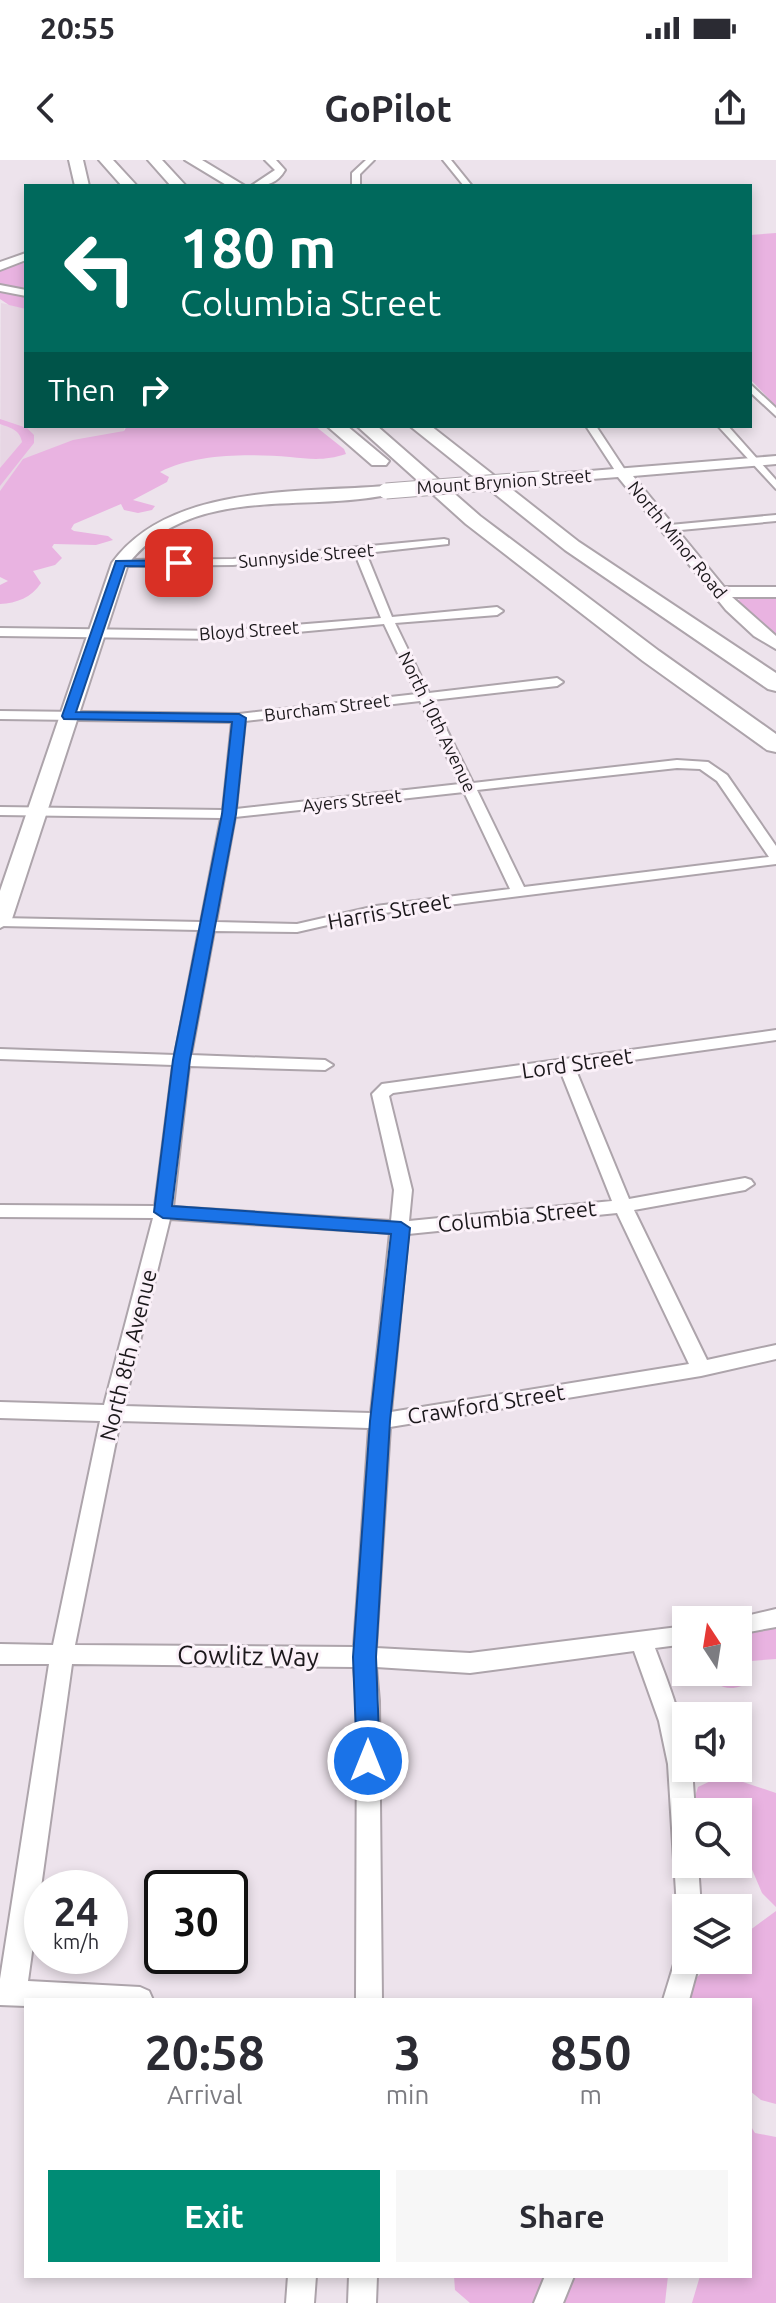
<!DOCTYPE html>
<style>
:root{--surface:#fff;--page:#f7f7f7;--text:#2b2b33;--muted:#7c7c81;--accent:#008c75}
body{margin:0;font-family:Ubuntu,sans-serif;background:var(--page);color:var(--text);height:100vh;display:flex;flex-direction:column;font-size:30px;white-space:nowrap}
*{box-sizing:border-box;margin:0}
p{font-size:26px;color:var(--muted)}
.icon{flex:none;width:44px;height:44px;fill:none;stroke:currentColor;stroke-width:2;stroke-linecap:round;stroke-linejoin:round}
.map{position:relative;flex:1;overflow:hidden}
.side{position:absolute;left:24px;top:1838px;width:728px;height:280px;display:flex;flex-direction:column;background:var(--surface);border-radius:0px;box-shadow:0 4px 12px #0003}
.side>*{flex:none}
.guide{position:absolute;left:24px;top:24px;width:728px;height:244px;border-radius:0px;box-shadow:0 4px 12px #0003;background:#00695c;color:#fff;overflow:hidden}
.needle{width:52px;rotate:348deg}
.buttons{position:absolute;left:672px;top:1446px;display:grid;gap:16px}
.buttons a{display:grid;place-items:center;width:80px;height:80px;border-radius:0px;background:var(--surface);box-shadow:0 4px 12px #0003;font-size:40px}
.speed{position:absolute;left:24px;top:1710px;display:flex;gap:16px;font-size:40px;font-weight:700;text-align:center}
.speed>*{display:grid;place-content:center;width:104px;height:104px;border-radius:50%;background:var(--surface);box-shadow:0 4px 12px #0003;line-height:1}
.speed small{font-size:20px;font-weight:400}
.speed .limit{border:4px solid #111;border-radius:12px;background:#fff;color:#111}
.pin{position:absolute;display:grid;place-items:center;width:68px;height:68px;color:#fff;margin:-34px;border-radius:16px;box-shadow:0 4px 12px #0006}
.me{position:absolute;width:88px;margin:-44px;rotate:0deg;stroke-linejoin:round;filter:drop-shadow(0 0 6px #0008)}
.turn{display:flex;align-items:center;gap:28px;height:168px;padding:0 24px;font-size:36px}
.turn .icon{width:104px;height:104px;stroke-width:2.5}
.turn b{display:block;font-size:56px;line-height:68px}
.then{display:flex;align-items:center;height:76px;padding:0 24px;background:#0003;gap:16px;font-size:30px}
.eta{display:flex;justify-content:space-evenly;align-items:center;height:136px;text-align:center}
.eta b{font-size:48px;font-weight:700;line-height:56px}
.primary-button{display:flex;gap:16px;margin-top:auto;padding:16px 24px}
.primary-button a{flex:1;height:92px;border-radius:0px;background:var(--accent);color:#fff;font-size:32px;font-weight:700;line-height:92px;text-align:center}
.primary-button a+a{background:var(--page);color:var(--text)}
.status{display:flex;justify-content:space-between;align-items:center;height:56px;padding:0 40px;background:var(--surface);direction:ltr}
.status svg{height:22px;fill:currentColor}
header{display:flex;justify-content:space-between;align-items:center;height:104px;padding:0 24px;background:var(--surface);font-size:36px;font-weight:700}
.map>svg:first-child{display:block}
</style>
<div class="status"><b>20:55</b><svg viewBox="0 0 49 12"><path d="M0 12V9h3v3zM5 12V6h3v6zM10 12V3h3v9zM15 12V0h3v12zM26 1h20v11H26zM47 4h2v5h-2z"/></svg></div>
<header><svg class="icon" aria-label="back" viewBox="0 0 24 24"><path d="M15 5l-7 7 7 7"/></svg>GoPilot<svg class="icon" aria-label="share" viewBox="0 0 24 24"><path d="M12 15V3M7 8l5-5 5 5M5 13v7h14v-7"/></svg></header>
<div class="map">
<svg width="776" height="2143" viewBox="0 0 776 2143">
<rect width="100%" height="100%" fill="#ede3ec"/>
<!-- built -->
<path fill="#e7d6e4" d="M 1,143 L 26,148 L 26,266 L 124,266 L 124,271 L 74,288 L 0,350 Z"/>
<!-- green -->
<path fill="#e9b3e1" d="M 776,73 L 776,246 L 750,219 L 750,75 Z
M 26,99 L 26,127 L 20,129 L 26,134 L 26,149 L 9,145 L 0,139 L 0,107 Z
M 0,259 L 27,268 L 34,275 L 34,283 L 0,326 L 0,308 L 22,282 C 20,270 11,268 0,264 Z
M 127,266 L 315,266 L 344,289 L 346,294 C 325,301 310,299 290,297 C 250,294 197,293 160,312 L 169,317 L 167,322 L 133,340 L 155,346 L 152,350 L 138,353 L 124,350 L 121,344 L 74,364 L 71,369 L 74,371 L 108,376 L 113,380 L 96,385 L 54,384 L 52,387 L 62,398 L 55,405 L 33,411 L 41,423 C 31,438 17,443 0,444 L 0,425 L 8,421 L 0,417 L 0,331 L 23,299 L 73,280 L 124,271 Z
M 747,436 L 776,436 L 776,477 L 738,446 L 738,440 Z
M 776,1459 L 776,1499 L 751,1501 L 747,1508 L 745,1525 C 726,1532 718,1527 706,1512 L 738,1512 L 738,1462 Z
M 717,1618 L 740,1621 L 776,1633 L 776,1747 L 762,1733 L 748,1700 L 738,1687 L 738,1652 L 690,1652 L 698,1627 Z
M 776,1751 L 776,1944 L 761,1940 L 750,1931 L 750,1840 L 682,1840 L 685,1828 L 716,1800 L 738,1800 L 738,1779 Z
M 750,1965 L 755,1973 L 776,1977 L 776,2143 L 692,2143 L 700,2116 L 750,2116 Z
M 454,2116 L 668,2116 L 665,2143 L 470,2143 L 455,2130 Z"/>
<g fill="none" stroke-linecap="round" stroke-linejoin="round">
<!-- street casing -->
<g stroke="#ada4ab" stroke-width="4">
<path id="street" d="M 366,0 L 374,0 L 360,14 L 360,26 L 352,26 L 352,13 Z
M 443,0 L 451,0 L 472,26 L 464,26 Z
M 0,125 L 26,130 L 26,136 L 0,131 Z
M 750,224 L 776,248 L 776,256 L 750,232 Z
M 586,266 L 596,266 L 627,313 L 626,315 L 618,315 Z
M 718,266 L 728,266 L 776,320 L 776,329 Z
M 776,355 L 776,361 L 670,371 L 665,368 L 670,365 Z
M 444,379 L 448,380 L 448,384 L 366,393 L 392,457 L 497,447 L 503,451 L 497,455 L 395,463 L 429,533 L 557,518 L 563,522 L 557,526 L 432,540 L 473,623 L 677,600 L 708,602 L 727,615 L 776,686 L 776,704 L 376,754 L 297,772 L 214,771 L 191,895 L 325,900 L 333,905 L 325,910 L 189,906 L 173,1047 L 391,1061 L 394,1030 L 372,934 L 382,924 L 776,870 L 776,880 L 575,908 L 629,1039 L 745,1018 L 751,1020 L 754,1024 L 745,1030 L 634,1050 L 707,1200 L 776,1185 L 776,1199 L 701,1216 L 390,1267 L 376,1488 L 470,1493 L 686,1466 L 686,1484 L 655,1488 C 670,1528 686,1565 686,1608 L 692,1608 L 695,1652 L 686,1652 L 686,1704 L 698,1704 L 701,1748 L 686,1748 L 686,1759 L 680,1756 L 677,1748 L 668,1604 L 659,1561 L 634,1491 L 470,1513 L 376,1507 L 379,1541 L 382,1840 L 356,1840 L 357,1541 L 354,1507 L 72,1504 L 28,1821 L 140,1827 L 149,1831 L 153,1840 L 26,1840 L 26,1846 L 0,1845 L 0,1819 L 49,1504 L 0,1504 L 0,1484 L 53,1485 L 100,1261 L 0,1258 L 0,1242 L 104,1245 L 153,1058 L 0,1057 L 0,1045 L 155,1046 L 173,905 L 0,899 L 0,889 L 175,895 L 199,770 L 0,766 L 0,758 L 201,762 L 221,658 L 0,655 L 0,647 L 223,650 L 232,562 L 0,559 L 0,551 L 239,554 L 417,534 L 384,464 L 220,479 L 0,476 L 0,468 L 220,471 L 381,458 L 355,394 L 233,405 L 120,406 L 114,403 L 120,400 L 233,399 ZM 420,541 L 460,624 L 236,649 L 245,561 ZM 677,608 L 700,609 L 717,621 L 769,697 L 524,727 L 477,630 ZM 464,632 L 510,729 L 376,746 L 297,764 L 216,762 L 235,657 ZM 560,910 L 612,1041 L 409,1061 L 412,1030 L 389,936 L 393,933 ZM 617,1053 L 689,1204 L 391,1252 L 408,1074 ZM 170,1059 L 390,1073 L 371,1253 L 124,1246 ZM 120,1261 L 369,1268 L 354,1487 L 75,1485 Z
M 776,1449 L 776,1467 L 738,1474 L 738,1460 L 729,1460 Z
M 686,1788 L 686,1800 L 700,1800 L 689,1840 L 663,1840 L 678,1791 Z
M 288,2116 L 316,2116 L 314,2143 L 286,2143 Z
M 349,2116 L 377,2116 L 376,2143 L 348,2143 Z
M 545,2116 L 574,2116 L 563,2143 L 534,2143 Z"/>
</g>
<!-- secondary casing -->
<g stroke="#ada4ab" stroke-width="4">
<path id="secondary" d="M 265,0 L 276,0 L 285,10 C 277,24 266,26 251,26 L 275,10 Z
M 26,93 L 26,100 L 0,110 L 0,102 Z
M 776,296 L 776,304 L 633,316 L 724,427 L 776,427 L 776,437 L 732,437 L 776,476 L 776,489 L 754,476 L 726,450 L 618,317 L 540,323 L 533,319 L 540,315 Z
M 386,326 L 394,331 L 391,334 C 303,354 193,322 128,404 L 11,762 L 0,768 L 0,731 L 112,403 C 169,324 298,333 386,326 Z"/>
</g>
<!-- highway casing -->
<g stroke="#ada4ab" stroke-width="4">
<path id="highway" d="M 69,0 L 83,0 L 89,26 L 75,26 Z
M 99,0 L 113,0 L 137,26 L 122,26 Z
M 148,0 L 162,0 L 186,26 L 171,26 Z
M 185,0 L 202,0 L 245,26 L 228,26 Z
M 327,266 L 347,266 L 389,301 L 386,305 L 372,305 Z
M 357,266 L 377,266 L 480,356 L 659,491 L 776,574 L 776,592 L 767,590 L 643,501 L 466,364 Z
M 410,266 L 431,266 L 579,382 L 776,513 L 776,531 L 768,529 L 565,390 Z"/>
</g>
<!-- street -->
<use href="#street" fill="#fff" fill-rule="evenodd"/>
<!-- secondary -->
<use href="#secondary" fill="#fff" fill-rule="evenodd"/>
<!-- highway -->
<use href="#highway" fill="#fff" fill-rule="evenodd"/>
<!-- secondary-bridge casing -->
<g stroke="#ada4ab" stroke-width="17" stroke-linecap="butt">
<path id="secondary-bridge" d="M 386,331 L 540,319"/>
</g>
<!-- secondary-bridge -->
<use href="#secondary-bridge" stroke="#fff" stroke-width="15"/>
</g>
<!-- route -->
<path fill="#1a73e8" stroke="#114b97" stroke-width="2" d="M 116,401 L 179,400 L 184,403 L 179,407 L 125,406 L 76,552 L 239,554 L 246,558 L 236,654 L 190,900 L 172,1046 L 401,1062 L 410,1068 L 390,1261 L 376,1497 L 380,1601 L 377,1608 L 368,1611 L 360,1608 L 357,1601 L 353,1497 L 370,1261 L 391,1074 L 163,1058 L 154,1052 L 173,900 L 222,654 L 232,562 L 64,559 L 62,556 Z"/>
<g text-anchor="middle" stroke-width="6" stroke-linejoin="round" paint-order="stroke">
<!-- far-street labels -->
<g font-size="18" fill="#1b181b" stroke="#fbf1f9">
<text transform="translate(504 322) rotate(-4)" y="6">Mount Brynion Street</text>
<text transform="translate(677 380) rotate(51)" y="6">North Minor Road</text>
<text transform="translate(306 396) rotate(-5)" y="6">Sunnyside Street</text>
<text transform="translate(249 471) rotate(-4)" y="6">Bloyd Street</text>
<text transform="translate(327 548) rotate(-7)" y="6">Burcham Street</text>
<text transform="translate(437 562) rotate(64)" y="6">North 10th Avenue</text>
<text transform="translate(352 641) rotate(-6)" y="6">Ayers Street</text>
</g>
<!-- street labels -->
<g font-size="22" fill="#1b181b" stroke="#fbf1f9">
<text transform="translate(389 751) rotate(-10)" y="8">Harris Street</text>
<text transform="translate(577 903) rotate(-8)" y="8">Lord Street</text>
<text transform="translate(517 1056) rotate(-6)" y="8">Columbia Street</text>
<text transform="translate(128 1195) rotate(-76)" y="8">North 8th Avenue</text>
<text transform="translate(486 1244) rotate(-9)" y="8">Crawford Street</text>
</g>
<!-- near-street labels -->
<g font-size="26" fill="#1b181b" stroke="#fbf1f9">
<text transform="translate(248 1496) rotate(1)" y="9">Cowlitz Way</text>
</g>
</g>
</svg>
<div class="buttons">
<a><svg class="needle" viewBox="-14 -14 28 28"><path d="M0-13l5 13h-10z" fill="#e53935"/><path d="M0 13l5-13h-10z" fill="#7c7c81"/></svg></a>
<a><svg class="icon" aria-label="sound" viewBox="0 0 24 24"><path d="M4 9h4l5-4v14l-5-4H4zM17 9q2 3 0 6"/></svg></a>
<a><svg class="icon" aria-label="search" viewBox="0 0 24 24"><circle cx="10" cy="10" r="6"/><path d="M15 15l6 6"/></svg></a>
<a><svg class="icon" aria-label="layers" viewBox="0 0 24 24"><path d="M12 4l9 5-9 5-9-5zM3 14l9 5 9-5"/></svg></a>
</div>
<div class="speed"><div>24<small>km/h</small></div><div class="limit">30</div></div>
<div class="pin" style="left:179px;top:403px;background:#d93025"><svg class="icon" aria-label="arrive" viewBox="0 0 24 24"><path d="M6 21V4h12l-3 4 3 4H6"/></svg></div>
<svg class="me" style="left:368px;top:1601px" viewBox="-20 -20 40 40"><circle r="17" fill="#1a73e8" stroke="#fff" stroke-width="3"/><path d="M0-11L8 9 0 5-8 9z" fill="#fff"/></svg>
<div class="guide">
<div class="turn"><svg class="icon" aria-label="left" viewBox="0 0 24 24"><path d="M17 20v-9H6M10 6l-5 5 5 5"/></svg><div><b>180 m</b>Columbia Street</div></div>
<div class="then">Then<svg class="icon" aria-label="right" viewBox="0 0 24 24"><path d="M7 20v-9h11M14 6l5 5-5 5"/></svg></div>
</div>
<section class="side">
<div class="eta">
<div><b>20:58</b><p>Arrival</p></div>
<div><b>3</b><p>min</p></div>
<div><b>850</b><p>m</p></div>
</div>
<div class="primary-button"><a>Exit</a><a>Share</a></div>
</section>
</div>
